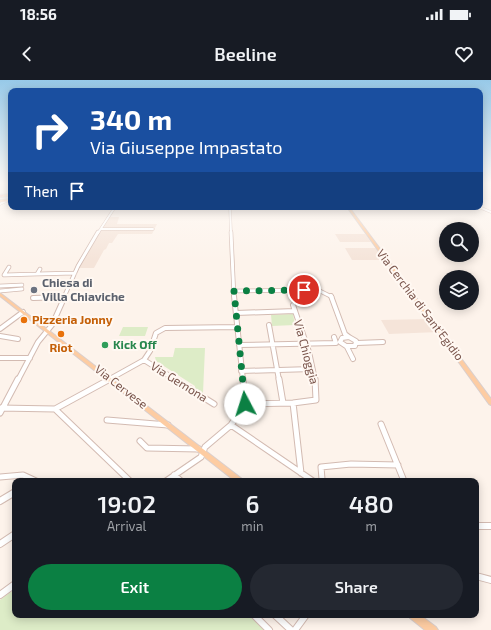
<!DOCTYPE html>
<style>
:root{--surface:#171b24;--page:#242831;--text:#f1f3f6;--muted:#9ea1a6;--accent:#0b8043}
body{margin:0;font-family:"Exo 2",sans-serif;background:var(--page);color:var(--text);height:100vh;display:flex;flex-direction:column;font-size:15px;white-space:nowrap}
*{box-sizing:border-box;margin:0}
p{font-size:13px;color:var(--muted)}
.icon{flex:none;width:22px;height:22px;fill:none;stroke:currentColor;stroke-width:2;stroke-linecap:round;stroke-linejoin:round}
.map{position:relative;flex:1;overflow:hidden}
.sheet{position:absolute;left:12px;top:398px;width:467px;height:140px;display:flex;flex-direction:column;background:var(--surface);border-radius:8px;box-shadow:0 2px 10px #0003}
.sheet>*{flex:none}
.banner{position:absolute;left:8px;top:8px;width:475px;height:122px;border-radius:8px;box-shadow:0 2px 10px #0003;background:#1a4fa0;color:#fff;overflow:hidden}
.buttons{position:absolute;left:439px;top:142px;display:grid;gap:8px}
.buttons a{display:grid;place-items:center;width:40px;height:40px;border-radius:50%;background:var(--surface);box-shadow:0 2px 10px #0003;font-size:20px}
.pin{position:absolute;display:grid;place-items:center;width:34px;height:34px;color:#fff;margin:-17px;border:2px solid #fff;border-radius:50%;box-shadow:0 1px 4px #0007}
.me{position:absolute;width:44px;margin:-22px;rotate:355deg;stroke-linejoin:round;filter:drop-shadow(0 0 3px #0008)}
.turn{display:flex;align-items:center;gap:14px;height:84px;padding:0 16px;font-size:18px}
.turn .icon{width:52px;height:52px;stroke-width:2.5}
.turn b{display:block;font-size:28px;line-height:34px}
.then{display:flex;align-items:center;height:38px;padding:0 16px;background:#0003;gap:8px;font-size:15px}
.eta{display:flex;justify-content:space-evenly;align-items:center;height:68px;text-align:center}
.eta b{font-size:24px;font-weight:600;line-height:28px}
.cta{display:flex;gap:8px;margin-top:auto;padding:8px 16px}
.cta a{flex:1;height:46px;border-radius:24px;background:var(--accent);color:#fff;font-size:16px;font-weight:600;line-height:46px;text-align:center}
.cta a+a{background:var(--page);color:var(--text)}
.status{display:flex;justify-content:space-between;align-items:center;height:28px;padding:0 20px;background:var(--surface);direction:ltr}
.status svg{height:11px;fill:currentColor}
header{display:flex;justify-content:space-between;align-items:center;height:52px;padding:0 16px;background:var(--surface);font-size:18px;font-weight:600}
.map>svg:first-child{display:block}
</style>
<div class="status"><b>18:56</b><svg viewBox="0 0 49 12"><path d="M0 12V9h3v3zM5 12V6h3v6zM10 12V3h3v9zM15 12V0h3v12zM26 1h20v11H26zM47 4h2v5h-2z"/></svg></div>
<header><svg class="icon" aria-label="back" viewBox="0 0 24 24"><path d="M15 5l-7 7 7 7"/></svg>Beeline<svg class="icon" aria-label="heart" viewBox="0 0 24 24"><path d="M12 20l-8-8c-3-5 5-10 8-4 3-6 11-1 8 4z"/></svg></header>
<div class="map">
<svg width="491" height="550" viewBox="0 0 491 550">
<rect width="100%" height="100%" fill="#fdf3eb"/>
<!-- residential -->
<path fill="#f5e4d9" d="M 109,137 L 119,137 L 117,144 L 157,144 L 152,154 L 118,154 L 112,163 L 109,163 L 106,169 L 104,170 L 94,188 L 78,188 Z
M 335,154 L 365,154 L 371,162 L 340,162 Z
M 345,168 L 376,168 L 384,180 L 352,180 Z
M 429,239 L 439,252 L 389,254 L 381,240 Z"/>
<!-- green -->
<path fill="#ddecc7" d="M 293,234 L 295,245 L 272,246 L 271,235 Z
M 123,247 L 148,247 L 145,256 L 119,256 Z
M 175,268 L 205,268 L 203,313 L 195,310 L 195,306 L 156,281 L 155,277 L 173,277 Z
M 15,509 L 15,535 L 249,535 L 264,550 L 0,550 L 0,520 Z"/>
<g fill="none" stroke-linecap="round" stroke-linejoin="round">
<!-- minor-far4 casing -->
<g stroke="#d3bbb2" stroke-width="3">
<path id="minor-far4" d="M 0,124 L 6,121
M 230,127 L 231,153
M 479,127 L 491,132
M 101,149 L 153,149
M 98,153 L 115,127"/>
</g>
<!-- minor-far3 casing -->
<g stroke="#d3bbb2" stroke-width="4.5">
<path id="minor-far3" d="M 231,152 L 234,217
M 9,187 L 4,195 L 37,194
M 40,189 L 37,194 L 75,193
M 0,206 L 22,205
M 0,211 L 22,209
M 234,211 L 318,210 L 332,217
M 64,217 L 78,186 L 98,152"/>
</g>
<!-- minor-far2 casing -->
<g stroke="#d3bbb2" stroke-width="6">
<path id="minor-far2" d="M 234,216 L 243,300
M 331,216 L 345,254 L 349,257
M 33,218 L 64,217
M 293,225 L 309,272 L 315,300
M 236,233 L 295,231
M 269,245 L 279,300
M 0,249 L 23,232
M 0,256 L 18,259
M 349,257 L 356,261 L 355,266 L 346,266 L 340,262 L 342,258 Z
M 357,263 L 383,262
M 239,265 L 336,263 L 334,257
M 347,267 L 353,279
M 0,278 L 30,278
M 144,280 L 176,300
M 241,291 L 312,289
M 18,300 L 38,262 L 52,245 L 65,216
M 108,300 L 144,280 L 150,271 L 156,253 L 165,248 L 237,247"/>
</g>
<!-- minor-far1 casing -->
<g stroke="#d3bbb2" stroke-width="7">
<path id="minor-far1" d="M 174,299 L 214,324
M 279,299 L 283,323
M 293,323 L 301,393
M 245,324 L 293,323 L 316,320 L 315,299
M 0,328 L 55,329 L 130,401
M 55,329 L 110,299
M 0,333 L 18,299
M 107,340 L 168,345
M 381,344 L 404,401
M 231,345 L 313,401
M 140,361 L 147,368 L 199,369
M 174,395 L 181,401
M 0,397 L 23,395 L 36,401
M 166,401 L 201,377 L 205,367 L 231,345 L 245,324 L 243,299
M 320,401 L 322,399 L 321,387 L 351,384 L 398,385"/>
</g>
<!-- minor casing -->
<g stroke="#d3bbb2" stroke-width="8">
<path id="minor" d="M 0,421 L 15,412
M 476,446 L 491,446
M 0,464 L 15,454
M 476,496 L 491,500
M 0,515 L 15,504
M 254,535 L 269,550
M 275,535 L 291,550
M 295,550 L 306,535"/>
</g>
<!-- major casing -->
<g stroke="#dacfcd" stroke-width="2">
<path id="major" d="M 11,114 L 11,116 L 0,117 L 0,115 Z
M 11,119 L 11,121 L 0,122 L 0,120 Z
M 347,127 L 349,127 L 491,319 L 491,325 L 489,324 Z
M 0,213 L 242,399 L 243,401 L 235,401 L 0,216 Z
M 409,535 L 420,535 L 436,547 L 438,550 L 425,550 L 410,538 Z"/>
</g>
<!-- highway casing -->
<g stroke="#dacfcd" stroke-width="2.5">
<path id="highway" d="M 0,115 L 3,115 L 3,116 L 0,117 Z"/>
</g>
<!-- minor-far4 -->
<use href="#minor-far4" stroke="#fff" stroke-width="2"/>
<!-- minor-far3 -->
<use href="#minor-far3" stroke="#fff" stroke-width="3"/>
<!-- minor-far2 -->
<use href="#minor-far2" stroke="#fff" stroke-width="4"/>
<!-- minor-far1 -->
<use href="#minor-far1" stroke="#fff" stroke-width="5"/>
<!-- minor -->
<use href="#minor" stroke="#fff" stroke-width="6"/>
<!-- major -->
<use href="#major" fill="#fdcca2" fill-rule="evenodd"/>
<!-- highway -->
<use href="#highway" fill="#f8a9a0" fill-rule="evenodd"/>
</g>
<!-- sky -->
<linearGradient id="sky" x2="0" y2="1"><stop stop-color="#97c9e8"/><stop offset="0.57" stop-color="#fefaf6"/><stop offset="1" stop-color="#fefaf6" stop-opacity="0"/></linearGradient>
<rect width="491" height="181" fill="url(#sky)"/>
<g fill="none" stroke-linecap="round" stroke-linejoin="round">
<!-- route -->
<path stroke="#0b8043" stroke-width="7" stroke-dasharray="0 12.6" d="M 245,324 L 234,211 L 304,210"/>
</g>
<!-- markers -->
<circle fill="#6b7280" stroke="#fff8f2" stroke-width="1.5" cx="34" cy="210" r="4"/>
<g fill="#e8710a" stroke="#fff8f2" stroke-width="1.5">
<circle cx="24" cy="240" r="4"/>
<circle cx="61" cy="254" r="4"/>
</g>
<circle fill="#2e9e5b" stroke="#fff8f2" stroke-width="1.5" cx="105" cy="265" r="4"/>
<g text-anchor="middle" stroke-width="4" stroke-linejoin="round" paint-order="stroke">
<!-- worship labels -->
<g font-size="12" font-weight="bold" fill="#5b616d" stroke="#fff8f2" text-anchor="start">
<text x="42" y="207">Chiesa di<tspan x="42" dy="14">Villa Chiaviche</tspan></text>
</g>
<!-- street labels -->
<g font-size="12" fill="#7a554c" stroke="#fff8f2">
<text transform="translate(420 225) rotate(53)" y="4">Via Cerchia di Sant'Egidio</text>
<text transform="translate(306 272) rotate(75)" y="4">Via Chioggia</text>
<text transform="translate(179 302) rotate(32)" y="4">Via Gemona</text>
<text transform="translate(121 307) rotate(38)" y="4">Via Cervese</text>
</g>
<!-- food labels -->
<g font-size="12" font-weight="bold" fill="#c56008" stroke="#fff8f2" text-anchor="start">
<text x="32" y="244">Pizzeria Jonny</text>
<text x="61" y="272" text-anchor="middle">Riot</text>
</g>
<!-- leisure labels -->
<g font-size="12" font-weight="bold" fill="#27864d" stroke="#fff8f2" text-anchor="start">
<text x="113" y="269">Kick Off</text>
</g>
</g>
</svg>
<div class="buttons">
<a><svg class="icon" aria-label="search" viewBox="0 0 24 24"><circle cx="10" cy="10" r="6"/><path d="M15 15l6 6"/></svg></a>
<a><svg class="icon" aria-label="layers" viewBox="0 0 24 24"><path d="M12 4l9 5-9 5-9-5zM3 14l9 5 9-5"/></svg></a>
</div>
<div class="pin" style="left:304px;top:210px;background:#d93025"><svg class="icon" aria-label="arrive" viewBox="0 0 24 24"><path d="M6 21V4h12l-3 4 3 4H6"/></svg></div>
<svg class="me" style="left:245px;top:324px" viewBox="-20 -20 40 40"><circle r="19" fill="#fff"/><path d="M0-13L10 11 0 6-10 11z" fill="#0b8043"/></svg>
<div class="banner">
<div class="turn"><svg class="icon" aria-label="right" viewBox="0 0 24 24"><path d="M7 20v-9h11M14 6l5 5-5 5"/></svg><div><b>340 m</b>Via Giuseppe Impastato</div></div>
<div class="then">Then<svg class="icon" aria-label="arrive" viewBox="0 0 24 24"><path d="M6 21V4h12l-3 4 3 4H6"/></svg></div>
</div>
<section class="sheet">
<div class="eta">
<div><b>19:02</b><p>Arrival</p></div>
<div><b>6</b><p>min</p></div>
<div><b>480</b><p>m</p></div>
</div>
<div class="cta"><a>Exit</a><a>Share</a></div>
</section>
</div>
